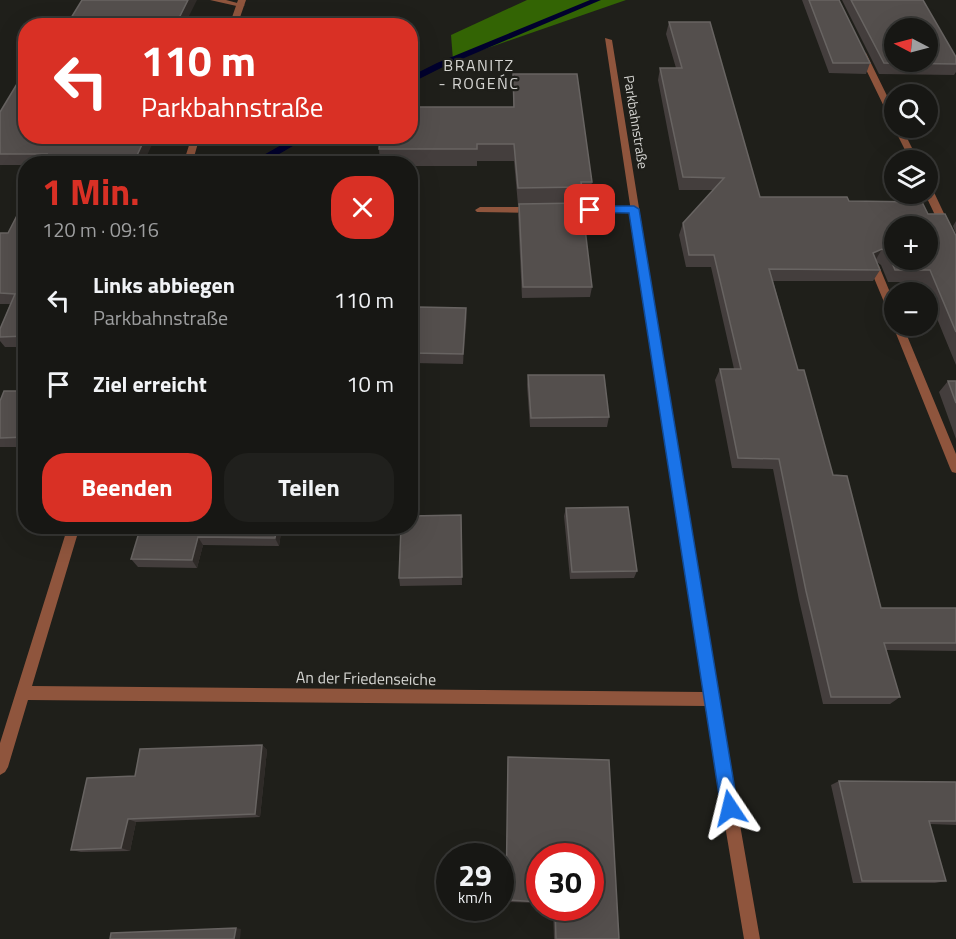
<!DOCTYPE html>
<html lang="de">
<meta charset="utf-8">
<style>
:root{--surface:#171714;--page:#20201d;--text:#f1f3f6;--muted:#9e9fa0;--line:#363634;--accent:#d93025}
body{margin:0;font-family:"Titillium Web",sans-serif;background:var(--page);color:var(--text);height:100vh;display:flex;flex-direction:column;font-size:22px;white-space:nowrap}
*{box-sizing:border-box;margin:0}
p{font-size:20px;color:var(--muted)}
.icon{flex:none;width:33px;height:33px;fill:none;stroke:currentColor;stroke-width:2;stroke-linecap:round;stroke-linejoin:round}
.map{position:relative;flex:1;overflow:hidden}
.drawer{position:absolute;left:18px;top:156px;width:400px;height:378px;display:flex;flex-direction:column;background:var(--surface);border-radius:24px;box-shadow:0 6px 24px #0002,0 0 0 2px var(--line)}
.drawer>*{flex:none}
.top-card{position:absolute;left:18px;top:18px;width:400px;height:126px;border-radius:24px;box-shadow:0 6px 24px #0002,0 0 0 2px var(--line);background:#d93025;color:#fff;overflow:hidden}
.needle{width:39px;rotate:276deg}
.fabs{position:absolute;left:884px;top:18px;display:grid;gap:12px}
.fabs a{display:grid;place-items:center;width:54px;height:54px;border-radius:50%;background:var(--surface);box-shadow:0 6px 24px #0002,0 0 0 2px var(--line);font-size:30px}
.speed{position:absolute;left:436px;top:843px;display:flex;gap:12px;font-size:30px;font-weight:700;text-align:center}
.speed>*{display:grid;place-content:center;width:78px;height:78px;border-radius:50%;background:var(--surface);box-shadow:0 6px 24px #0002,0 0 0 2px var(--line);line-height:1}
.speed small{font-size:15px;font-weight:400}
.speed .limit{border:9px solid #d22;background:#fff;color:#111}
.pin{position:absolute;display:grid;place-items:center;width:51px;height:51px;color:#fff;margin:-26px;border-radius:12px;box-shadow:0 3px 9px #0006}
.me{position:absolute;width:66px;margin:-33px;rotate:350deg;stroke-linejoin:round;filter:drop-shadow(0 0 4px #0008)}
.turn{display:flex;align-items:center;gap:21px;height:126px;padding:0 24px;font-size:27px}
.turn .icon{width:78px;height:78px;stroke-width:2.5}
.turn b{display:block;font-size:42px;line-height:51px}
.round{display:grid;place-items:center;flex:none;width:63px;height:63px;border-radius:24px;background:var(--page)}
.summary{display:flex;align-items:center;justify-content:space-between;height:102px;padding:0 24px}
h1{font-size:36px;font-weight:700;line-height:45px;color:var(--accent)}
.cta{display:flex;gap:12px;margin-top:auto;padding:12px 24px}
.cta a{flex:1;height:69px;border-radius:24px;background:var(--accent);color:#fff;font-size:24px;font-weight:700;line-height:69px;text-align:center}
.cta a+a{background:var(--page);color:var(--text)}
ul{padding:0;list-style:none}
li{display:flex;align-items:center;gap:18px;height:84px;padding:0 24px}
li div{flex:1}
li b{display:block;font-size:22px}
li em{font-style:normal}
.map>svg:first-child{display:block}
</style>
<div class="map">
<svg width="956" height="939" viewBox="0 0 956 939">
<rect width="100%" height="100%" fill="#1f1f1a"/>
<!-- forest -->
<path fill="#336404" d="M 527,0 L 626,0 L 453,60 L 451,35 Z"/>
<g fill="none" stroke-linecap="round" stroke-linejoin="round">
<!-- stream -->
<path fill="#00002d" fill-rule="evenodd" d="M 590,0 L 601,0 L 443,67 L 411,83 L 411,76 L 437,63 Z
M 297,136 L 310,136 L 262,164 L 248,164 Z"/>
<!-- lane -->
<path fill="#8f553d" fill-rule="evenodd" d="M 210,0 L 226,0 L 245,5 L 241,7 Z
M 634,206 L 639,209 L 637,211 L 566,213 L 561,210 L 566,207 Z
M 480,207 L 534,207 L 539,210 L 534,213 L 477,212 L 475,210 Z
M 874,263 L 879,266 L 894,302 L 894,318 L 889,314 L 869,266 Z
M 894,324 L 894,326 L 903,326 L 956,454 L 956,473 L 952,472 L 950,468 L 893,326 Z"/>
<!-- street -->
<path fill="#8f553d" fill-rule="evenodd" d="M 238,0 L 246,0 L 237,26 L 229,26 Z
M 605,38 L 612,40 L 718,699 L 760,939 L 744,939 L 705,706 L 28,700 L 8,767 L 5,772 L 0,775 L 0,743 L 68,526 L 80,526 L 32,686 L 703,692 Z
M 859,51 L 866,53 L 894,110 L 894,122 L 890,119 L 858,53 Z
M 894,128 L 902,128 L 918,160 L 910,160 Z
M 192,136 L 200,136 L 192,164 L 183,164 Z
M 927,185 L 932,188 L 956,239 L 956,252 L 951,249 L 925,194 L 927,194 Z"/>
</g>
<!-- wall -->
<path fill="#443e3d" d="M 802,0 L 839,0 L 870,63 L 866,74 L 829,73 Z
M 842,0 L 923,0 L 956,57 L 956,72 L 954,75 L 879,74 Z
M 669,22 L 760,197 L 849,201 L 928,214 L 956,236 L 956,365 L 922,282 L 888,282 L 881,265 L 877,262 L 880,270 L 873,281 L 773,281 L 798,370 L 833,475 L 881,608 L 956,608 L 956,651 L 886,650 L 900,697 L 890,704 L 823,704 L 799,600 L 773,469 L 732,468 L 715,380 L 720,369 L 734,369 L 711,267 L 686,267 L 679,235 L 683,223 L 713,190 L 679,190 L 658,80 L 660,68 L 676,68 L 666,34 Z
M 513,74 L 592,182 L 589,198 L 580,198 L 580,203 L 592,287 L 590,297 L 522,298 L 518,215 L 519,205 L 518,205 L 514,161 L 477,161 L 477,166 L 411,166 L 411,164 L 380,164 L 379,149 L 513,107 Z
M 0,112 L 143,164 L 26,164 L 26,165 L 0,165 Z
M 26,198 L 26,347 L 5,347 L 0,341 L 0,329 L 10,304 L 0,304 L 0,233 L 8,233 Z
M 956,221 L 956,234 L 953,226 Z
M 466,308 L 463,364 L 414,363 L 413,353 Z
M 528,375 L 609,417 L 607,427 L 530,427 L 527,385 Z
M 948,381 L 956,381 L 956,439 L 939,392 Z
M 26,391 L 26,447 L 0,447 L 0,401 Z
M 566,508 L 637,571 L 634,578 L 570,579 L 564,516 Z
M 461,515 L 462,585 L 400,586 L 399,578 Z
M 141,526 L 282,526 L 279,546 L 203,545 L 197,568 L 138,567 L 131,559 Z
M 262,745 L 267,750 L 260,817 L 136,822 L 130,851 L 81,852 L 71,850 L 135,776 Z
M 508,757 L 619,939 L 554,939 L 553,908 L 591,908 L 540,856 L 540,903 L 506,902 Z
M 839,781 L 956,782 L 956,825 L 930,824 L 946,881 L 935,883 L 853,883 L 831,785 Z"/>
<!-- shaded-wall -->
<path fill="#2f2b28" d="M 188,0 L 197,0 L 184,26 L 175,26 Z
M 146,136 L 156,136 L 143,164 L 133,164 Z
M 882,249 L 875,261 L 873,253 Z
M 466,308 L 467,318 L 463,364 L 463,354 Z
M 277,526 L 282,526 L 279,546 L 275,538 Z
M 198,537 L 203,545 L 197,568 L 192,560 Z
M 262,745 L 267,750 L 260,817 L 255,814 Z
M 128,819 L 136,822 L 130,851 L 121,848 Z
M 236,928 L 241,929 L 240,939 L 234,939 Z"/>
<!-- building -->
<path fill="#544f4d" stroke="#686462" stroke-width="1.5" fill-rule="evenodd" d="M 82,0 L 188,0 L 175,26 L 66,26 Z
M 809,0 L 839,0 L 870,63 L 833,63 Z
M 851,0 L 923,0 L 956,57 L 956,64 L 884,63 ZM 894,28 L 927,28 L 927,62 L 894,62 Z
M 669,22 L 710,22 L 760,197 L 847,197 L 849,201 L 922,202 L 928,214 L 945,214 L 956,236 L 956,332 L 930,270 L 895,270 L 888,253 L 882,249 L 873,253 L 880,270 L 769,269 L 798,370 L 804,370 L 833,475 L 847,476 L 881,608 L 956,608 L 956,643 L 884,643 L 900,697 L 831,697 L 806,591 L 779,459 L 738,458 L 720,369 L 741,369 L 714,255 L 689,255 L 683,223 L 724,178 L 683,177 L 660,68 L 682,68 ZM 894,226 L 927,226 L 927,260 L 894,260 Z
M 26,69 L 26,136 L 146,136 L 133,164 L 42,164 L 47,154 L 0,154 L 0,112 Z
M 513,74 L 577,74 L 592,182 L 581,182 L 582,187 L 518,188 L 514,144 L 477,144 L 477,149 L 379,149 L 380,136 L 411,136 L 411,115 L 415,115 L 416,107 L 514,107 Z
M 26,198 L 26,336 L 0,337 L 0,329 L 15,294 L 0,293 L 0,233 L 8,233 Z
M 582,203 L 592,287 L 523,287 L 519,204 Z
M 418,307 L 466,308 L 463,354 L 413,353 Z
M 528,375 L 604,375 L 609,417 L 531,418 Z
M 948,381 L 956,381 L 956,403 Z
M 4,391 L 26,391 L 26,437 L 0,438 L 0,401 Z
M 628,507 L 637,571 L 572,572 L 566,508 Z
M 461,515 L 462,577 L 399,578 L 401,526 L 411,526 L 411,516 Z
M 141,526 L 277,526 L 275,538 L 198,537 L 192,560 L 131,559 Z
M 262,745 L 255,814 L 128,819 L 121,848 L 71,850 L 87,778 L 135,776 L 140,749 Z
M 508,757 L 609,760 L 619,939 L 556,939 L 555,908 L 591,908 L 591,856 L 540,856 L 540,902 L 506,900 Z
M 839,781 L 956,782 L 956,821 L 929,821 L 946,881 L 862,881 Z
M 236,928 L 234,939 L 110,939 L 111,933 Z"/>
<!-- route -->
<path fill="#1a73e8" stroke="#114b97" stroke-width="1.5" d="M 590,206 L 634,206 L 639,209 L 738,808 L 736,815 L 730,817 L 723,815 L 721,808 L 629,213 L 586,212 L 585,210 Z"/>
<g text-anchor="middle" stroke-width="4.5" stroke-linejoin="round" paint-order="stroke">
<!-- far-street labels -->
<g font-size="14" fill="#d5d5d2" stroke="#1f1f1a">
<text transform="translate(636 122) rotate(81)" y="5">Parkbahnstraße</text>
</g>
<!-- far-quarter labels -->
<g font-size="16" letter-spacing="1.5" fill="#d5d5d2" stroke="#1f1f1a">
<text x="479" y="71">BRANITZ<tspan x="479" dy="18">- ROGEŃC</tspan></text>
</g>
<!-- street labels -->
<g font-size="16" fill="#d5d5d2" stroke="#1f1f1a">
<text transform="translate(366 678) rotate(1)" y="6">An der Friedenseiche</text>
</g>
</g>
</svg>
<div class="fabs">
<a><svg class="needle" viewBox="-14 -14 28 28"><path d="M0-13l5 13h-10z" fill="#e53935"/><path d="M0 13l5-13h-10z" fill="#9e9fa0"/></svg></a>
<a><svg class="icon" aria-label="search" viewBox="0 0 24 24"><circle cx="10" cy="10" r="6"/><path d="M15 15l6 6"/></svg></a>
<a><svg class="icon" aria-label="layers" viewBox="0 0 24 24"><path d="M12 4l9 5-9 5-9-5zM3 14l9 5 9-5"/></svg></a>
<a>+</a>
<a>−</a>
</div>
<div class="speed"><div>29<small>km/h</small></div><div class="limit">30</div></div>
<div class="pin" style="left:590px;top:210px;background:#d93025"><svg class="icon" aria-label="arrive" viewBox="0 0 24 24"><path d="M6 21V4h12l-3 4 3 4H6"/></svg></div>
<svg class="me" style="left:730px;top:808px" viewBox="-20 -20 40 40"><path d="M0-17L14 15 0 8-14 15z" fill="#1a73e8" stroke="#fff" stroke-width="4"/></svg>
<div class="top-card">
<div class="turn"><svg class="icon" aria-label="left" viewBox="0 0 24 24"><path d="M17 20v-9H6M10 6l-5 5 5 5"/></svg><div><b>110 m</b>Parkbahnstraße</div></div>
</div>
<section class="drawer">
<div class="summary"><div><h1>1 Min.</h1><p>120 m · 09:16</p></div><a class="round" style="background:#d93025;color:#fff"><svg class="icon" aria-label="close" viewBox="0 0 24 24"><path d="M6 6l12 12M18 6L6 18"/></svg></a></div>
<ul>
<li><svg class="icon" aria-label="left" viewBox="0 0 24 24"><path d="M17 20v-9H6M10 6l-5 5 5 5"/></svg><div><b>Links abbiegen</b><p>Parkbahnstraße</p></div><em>110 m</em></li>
<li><svg class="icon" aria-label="arrive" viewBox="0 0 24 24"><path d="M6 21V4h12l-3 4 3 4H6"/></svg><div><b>Ziel erreicht</b></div><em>10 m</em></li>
</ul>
<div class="cta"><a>Beenden</a><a>Teilen</a></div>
</section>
</div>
